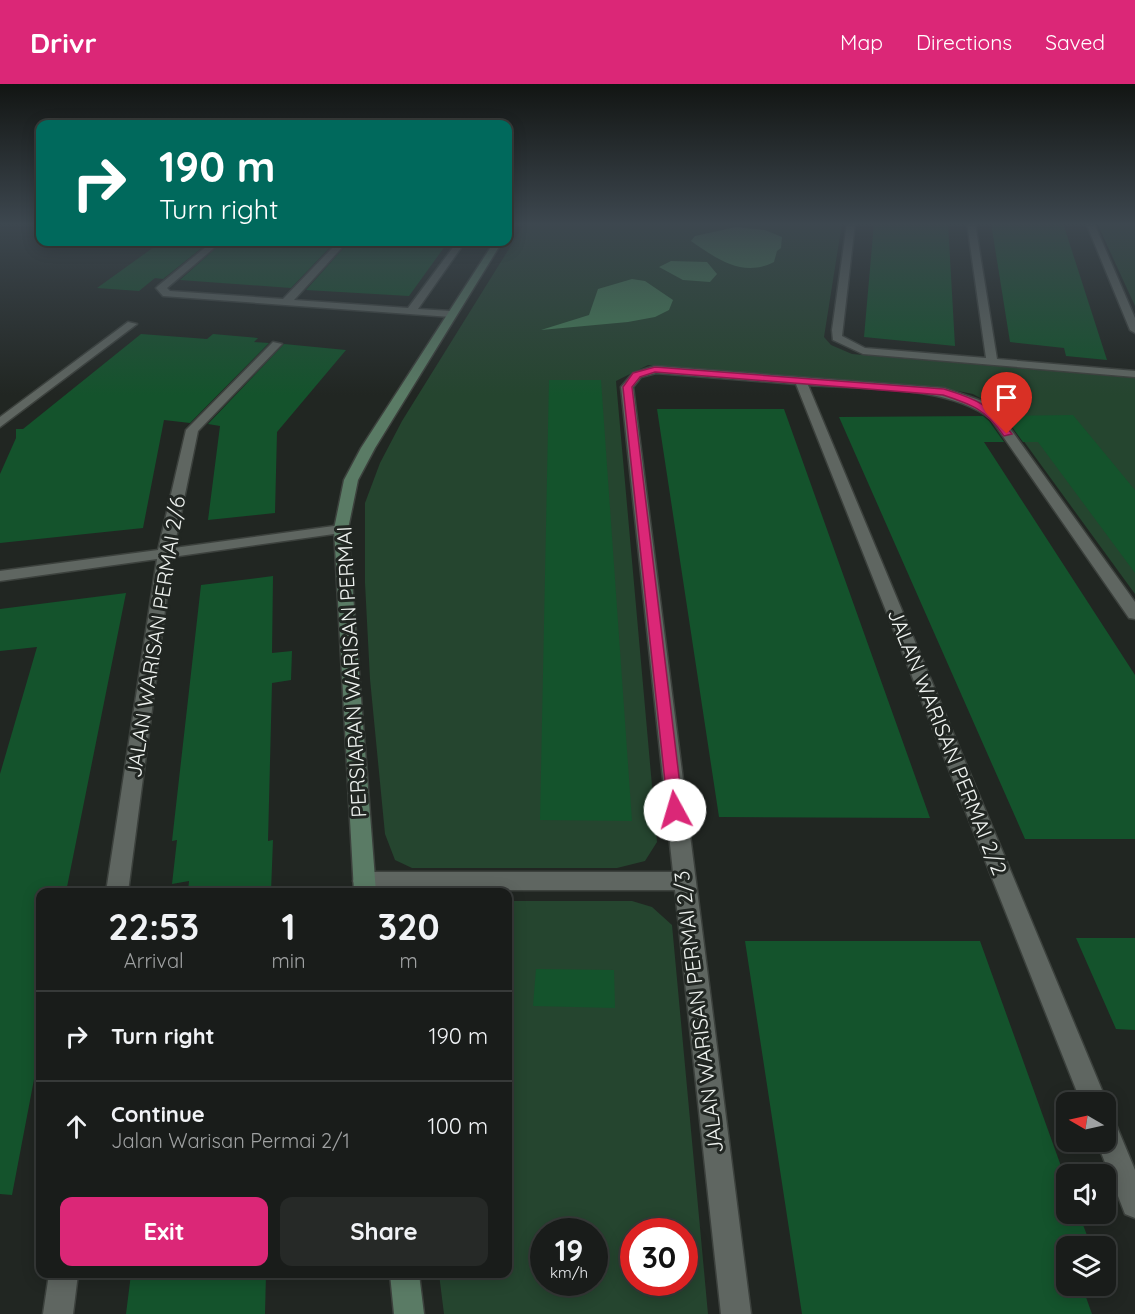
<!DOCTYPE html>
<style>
:root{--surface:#191c1a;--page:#262927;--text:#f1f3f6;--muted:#9fa1a2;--line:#373a39;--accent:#db2777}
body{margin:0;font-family:Quicksand,sans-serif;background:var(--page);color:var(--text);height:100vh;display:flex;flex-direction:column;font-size:22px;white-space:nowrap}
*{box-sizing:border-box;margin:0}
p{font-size:20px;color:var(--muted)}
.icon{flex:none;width:33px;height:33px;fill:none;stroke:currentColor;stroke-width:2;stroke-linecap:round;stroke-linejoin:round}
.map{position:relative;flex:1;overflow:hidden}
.details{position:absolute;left:36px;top:804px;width:476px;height:390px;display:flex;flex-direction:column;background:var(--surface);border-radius:12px;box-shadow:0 3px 15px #0003,0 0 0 2px var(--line)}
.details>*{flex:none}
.guide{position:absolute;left:36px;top:36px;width:476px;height:126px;border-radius:12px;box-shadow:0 3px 15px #0003,0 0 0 2px var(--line);background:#00695c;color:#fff;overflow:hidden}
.needle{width:39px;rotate:279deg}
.fabs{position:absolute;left:1056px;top:1008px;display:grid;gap:12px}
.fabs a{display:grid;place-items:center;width:60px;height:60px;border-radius:12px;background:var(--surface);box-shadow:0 3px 15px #0003,0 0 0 2px var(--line);font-size:30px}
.speed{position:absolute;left:530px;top:1134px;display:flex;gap:12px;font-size:30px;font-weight:700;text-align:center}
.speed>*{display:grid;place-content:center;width:78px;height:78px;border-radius:50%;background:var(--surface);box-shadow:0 3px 15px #0003,0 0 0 2px var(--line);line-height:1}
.speed small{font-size:15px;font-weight:400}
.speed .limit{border:9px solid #d22;background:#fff;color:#111}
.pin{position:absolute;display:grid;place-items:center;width:51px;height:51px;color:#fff;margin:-62px -26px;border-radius:50% 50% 50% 0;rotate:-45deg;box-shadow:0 0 6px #0007}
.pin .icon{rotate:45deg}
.me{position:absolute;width:66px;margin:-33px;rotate:354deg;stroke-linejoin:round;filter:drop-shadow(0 0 4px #0008)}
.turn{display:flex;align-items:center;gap:21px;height:126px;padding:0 24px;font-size:27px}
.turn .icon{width:78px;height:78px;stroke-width:2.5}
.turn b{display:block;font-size:42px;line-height:51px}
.eta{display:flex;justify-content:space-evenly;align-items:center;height:102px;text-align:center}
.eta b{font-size:36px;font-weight:800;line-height:42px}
.button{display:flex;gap:12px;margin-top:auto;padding:12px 24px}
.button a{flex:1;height:69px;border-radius:12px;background:var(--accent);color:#fff;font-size:24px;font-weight:800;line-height:69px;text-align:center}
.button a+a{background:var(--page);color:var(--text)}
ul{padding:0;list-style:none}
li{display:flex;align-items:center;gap:18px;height:90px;padding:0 24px;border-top:2px solid var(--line)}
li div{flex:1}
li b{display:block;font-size:22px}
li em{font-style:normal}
header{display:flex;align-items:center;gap:36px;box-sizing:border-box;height:84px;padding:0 30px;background:var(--accent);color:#fff}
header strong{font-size:28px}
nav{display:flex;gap:33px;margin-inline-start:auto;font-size:21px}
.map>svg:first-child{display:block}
</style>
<header>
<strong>Drivr</strong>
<nav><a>Map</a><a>Directions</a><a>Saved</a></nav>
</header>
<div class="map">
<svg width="1135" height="1230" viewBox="0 0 1135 1230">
<rect width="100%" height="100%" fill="#212622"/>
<!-- green -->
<path fill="#25452f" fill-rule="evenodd" d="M 525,139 L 842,139 L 824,253 L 831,261 L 852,270 L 1135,294 L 1135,510 L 1001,326 L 973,310 L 943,304 L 648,281 L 616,297 L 657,758 L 645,777 L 617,784 L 412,784 L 395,776 L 385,750 L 370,595 L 365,499 L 365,419 L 380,379 L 402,337 Z
M 1097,139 L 1135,139 L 1135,222 Z
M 507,817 L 632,817 L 652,823 L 672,841 L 708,1230 L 444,1230 L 439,1190 L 507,1190 ZM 543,1148 L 594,1148 L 594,1198 L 543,1198 ZM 633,1148 L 684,1148 L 684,1198 L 633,1198 Z"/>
<!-- water -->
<path fill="#468258" d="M 736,143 L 765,146 L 782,153 L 781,164 L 777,167 L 774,178 C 743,194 717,175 691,157 L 695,152 Z
M 671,177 L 707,178 L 717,190 L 710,198 L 683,196 L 659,183 Z
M 632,195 L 645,197 L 673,216 L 669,226 L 655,233 L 628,238 L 541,246 L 589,231 L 598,205 Z"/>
<!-- building -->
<path fill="#14532c" d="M 874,139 L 948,139 L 955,262 L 864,253 Z
M 991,139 L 1063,139 L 1107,276 L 1066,272 L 1064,264 L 1010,258 Z
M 161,158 L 209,158 L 163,195 L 155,194 L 139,207 L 97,204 Z
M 223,158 L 335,158 L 291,204 L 180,196 Z
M 349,158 L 448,158 L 409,212 L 306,206 Z
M 141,250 L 207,255 L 213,250 L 258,254 L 254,258 L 269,259 L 190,339 L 164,336 L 143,444 L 0,459 L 0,390 L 16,354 L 16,345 L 23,345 Z
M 284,260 L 346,266 L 277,348 L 275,429 L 208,436 L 220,342 L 208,340 Z
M 549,296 L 601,296 L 632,737 L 540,736 Z
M 657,325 L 784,325 L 930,734 L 719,733 Z
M 1073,331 L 1135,406 L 1135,489 L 1038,358 L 1023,358 L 1004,332 Z
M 983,332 L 989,337 L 1004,358 L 984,358 L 1135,591 L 1135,755 L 1025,755 L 839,333 Z
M 273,492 L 272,569 L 292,567 L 291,596 L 272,599 L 268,757 L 273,756 L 271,808 L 188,808 L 189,797 L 172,800 L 177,756 L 172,757 L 201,501 Z
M 126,509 L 66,808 L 40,808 L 40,964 L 12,1111 L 0,1110 L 0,690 L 37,563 L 0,567 L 0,525 Z
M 1076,854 L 1135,854 L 1135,946 L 1116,945 Z
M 745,857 L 980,857 L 1066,1096 L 1066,1130 L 1079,1130 L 1091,1162 L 1066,1162 L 1066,1202 L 1082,1202 L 1092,1230 L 802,1230 Z
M 536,885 L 614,886 L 615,924 L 533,922 Z
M 131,1190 L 266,1190 L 265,1230 L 126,1230 Z"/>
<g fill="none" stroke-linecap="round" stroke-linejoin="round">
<!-- street casing -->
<g stroke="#3c413d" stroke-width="3">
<path id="street" d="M 847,139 L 855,139 L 842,252 L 865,264 L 986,274 L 967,139 L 975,139 L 997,275 L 1135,287 L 1135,293 L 863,270 L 833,256 L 832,246 Z
M 1086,139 L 1094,139 L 1135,234 L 1135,249 L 1130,246 Z
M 212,158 L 221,158 L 167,204 L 170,207 L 283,215 L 338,158 L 347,158 L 294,216 L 408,224 L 457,158 L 465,158 L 418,225 L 451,227 L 456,230 L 451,233 L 163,212 L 156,204 L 158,202 Z
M 128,238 L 137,240 L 0,343 L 0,333 Z
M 273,258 L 282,260 L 198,347 L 174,464 L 341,441 L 348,445 L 341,449 L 172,473 L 128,808 L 106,808 L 157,475 L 0,497 L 0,487 L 158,466 L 186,346 Z
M 655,282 L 944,304 L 985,318 L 999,329 L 1135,518 L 1135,535 L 1129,534 L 991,335 C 948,301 862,305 808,301 L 1107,1018 L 1106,1022 L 1106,1018 L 1081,1018 L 796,300 L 656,289 L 641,293 L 633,303 L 751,1230 L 721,1230 L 675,806 L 364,806 L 356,803 L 353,797 L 356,791 L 364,788 L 673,788 L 621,303 L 633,289 Z
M 1106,1034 L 1115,1038 L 1135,1086 L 1135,1134 L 1125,1130 L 1097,1058 L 1106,1058 Z
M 49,1190 L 78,1190 L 73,1230 L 43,1230 Z"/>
</g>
<!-- secondary casing -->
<g stroke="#3c413d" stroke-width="3">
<path id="secondary" d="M 507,139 L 514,139 L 507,147 Z
M 494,158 L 502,158 L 375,364 L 358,396 L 348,445 L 376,808 L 354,808 L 334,445 L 344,396 L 361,364 Z
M 390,1190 L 419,1190 L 424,1230 L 394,1230 Z"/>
</g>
<!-- street -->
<use href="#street" fill="#5f6661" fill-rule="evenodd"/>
<!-- secondary -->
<use href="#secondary" fill="#5a7b65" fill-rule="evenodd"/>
</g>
<!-- sky -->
<linearGradient id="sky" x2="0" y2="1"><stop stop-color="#121513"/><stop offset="0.45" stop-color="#3d474f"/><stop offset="1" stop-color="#3d474f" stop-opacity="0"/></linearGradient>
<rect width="1135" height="311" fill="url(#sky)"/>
<!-- route -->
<path fill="#db2777" stroke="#8e194d" stroke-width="1.5" d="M 655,283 L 944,305 C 977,315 992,322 1012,350 L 1004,352 C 985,325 973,321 943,311 L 655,288 L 640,293 L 632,303 L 683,726 L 675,732 L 668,726 L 623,303 L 633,289 Z"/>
<g text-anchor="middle" stroke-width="6" stroke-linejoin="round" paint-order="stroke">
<!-- street labels -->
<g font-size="21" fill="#eff3f0" stroke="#212622">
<text transform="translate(156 553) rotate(-81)" y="7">JALAN WARISAN PERMAI 2/6</text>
<text transform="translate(352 588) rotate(-93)" y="7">PERSIARAN WARISAN PERMAI</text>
<text transform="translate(947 658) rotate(68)" y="7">JALAN WARISAN PERMAI 2/2</text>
<text transform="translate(699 928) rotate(-97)" y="7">JALAN WARISAN PERMAI 2/3</text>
</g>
</g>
</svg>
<div class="fabs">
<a><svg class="needle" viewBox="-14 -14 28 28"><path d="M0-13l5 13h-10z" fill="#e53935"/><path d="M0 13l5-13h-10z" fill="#9fa1a2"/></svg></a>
<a><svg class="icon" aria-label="sound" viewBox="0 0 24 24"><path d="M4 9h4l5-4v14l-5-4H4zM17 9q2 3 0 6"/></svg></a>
<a><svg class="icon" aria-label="layers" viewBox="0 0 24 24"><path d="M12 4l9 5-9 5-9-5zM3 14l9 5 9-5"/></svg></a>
</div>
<div class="speed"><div>19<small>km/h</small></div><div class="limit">30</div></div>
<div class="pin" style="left:1007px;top:350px;background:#d93025"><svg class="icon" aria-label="arrive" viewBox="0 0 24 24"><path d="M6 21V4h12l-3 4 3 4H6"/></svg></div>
<svg class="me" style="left:675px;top:726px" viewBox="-20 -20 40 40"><circle r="19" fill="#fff"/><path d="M0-13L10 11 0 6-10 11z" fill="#db2777"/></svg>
<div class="guide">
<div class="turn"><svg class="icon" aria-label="right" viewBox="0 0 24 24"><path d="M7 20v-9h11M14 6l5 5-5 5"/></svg><div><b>190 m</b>Turn right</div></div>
</div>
<section class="details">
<div class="eta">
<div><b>22:53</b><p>Arrival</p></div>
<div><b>1</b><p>min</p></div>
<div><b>320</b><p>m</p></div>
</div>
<ul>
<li><svg class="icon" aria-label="right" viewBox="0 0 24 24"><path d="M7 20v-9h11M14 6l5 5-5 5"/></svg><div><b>Turn right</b></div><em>190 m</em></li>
<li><svg class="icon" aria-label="ahead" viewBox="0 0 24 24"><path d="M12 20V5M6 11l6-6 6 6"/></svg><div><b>Continue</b><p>Jalan Warisan Permai 2/1</p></div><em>100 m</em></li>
</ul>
<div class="button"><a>Exit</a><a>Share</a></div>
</section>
</div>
